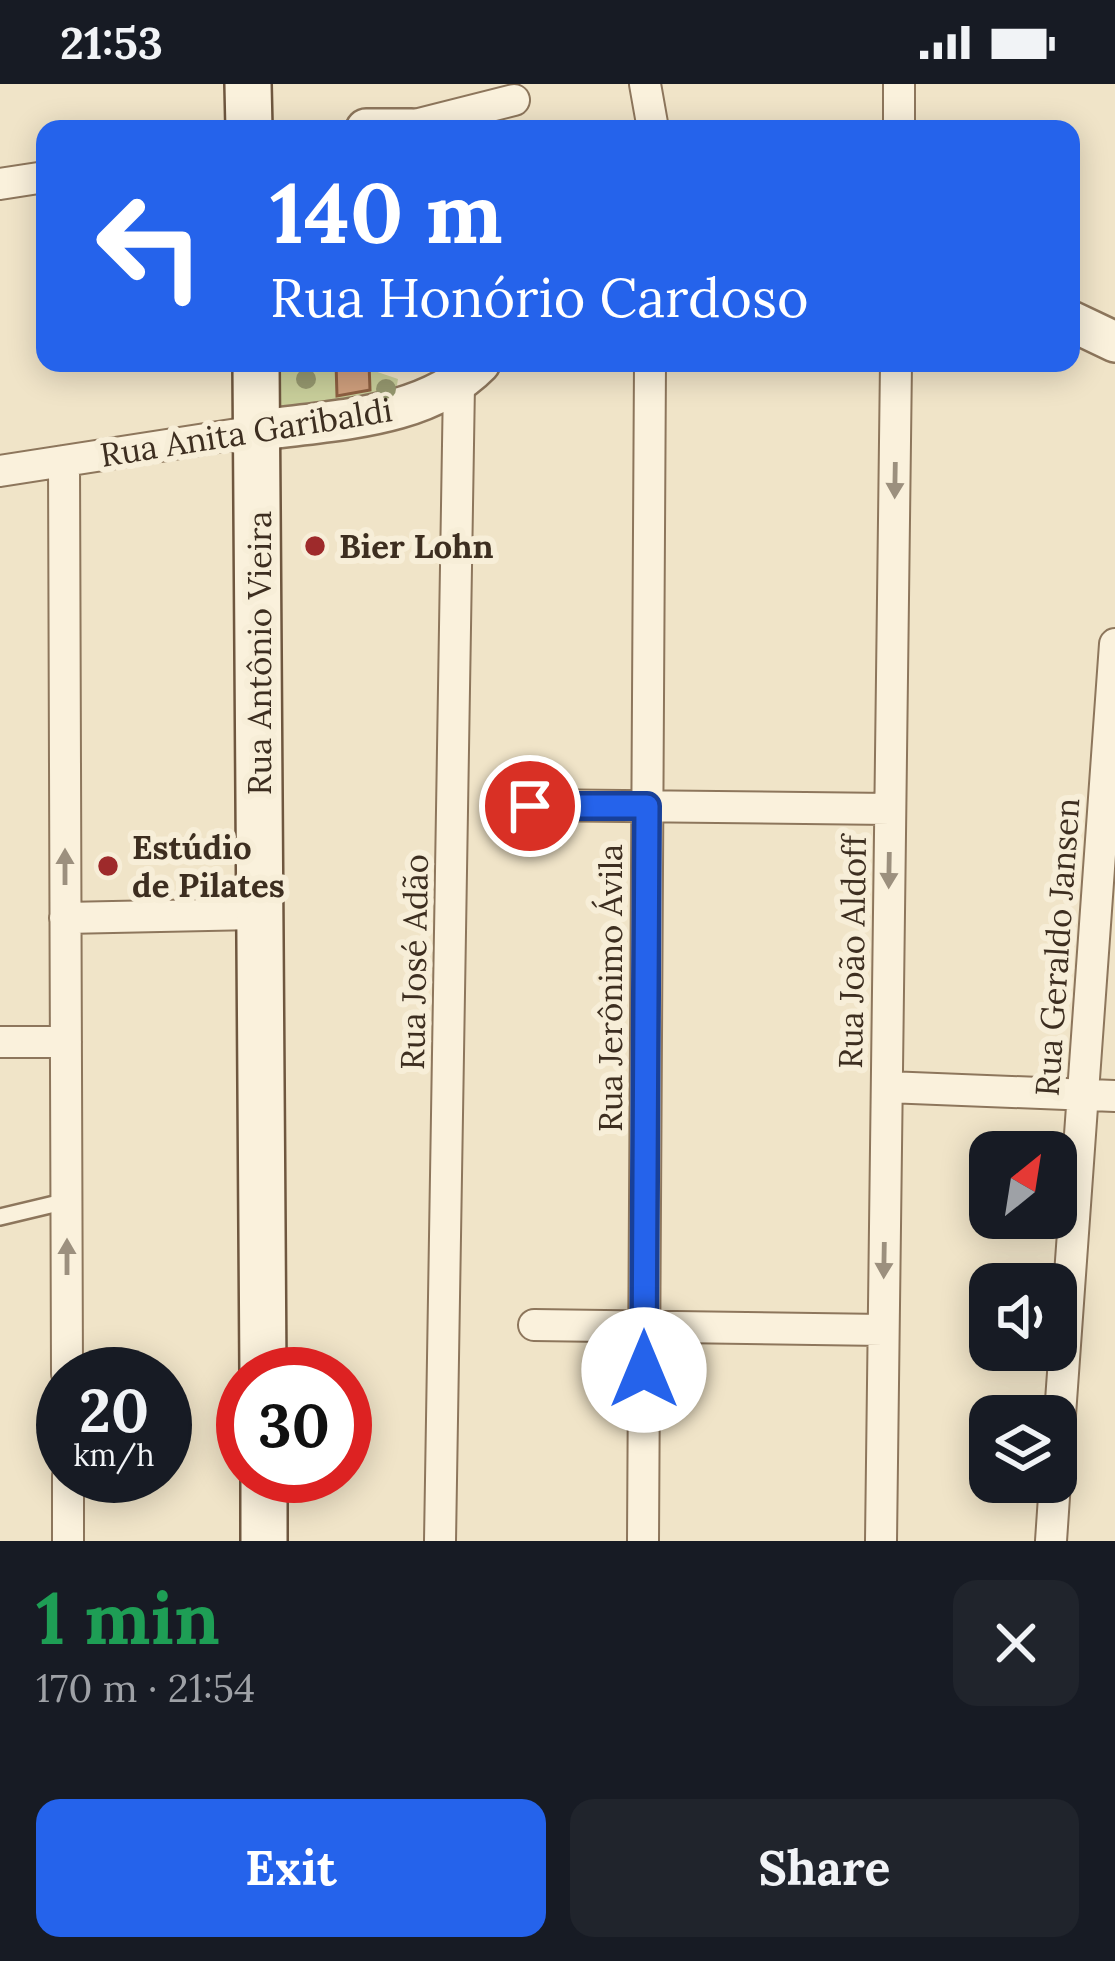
<!DOCTYPE html>
<meta charset="utf-8">
<style>
:root{--surface:#171b24;--page:#20242c;--text:#f1f3f6;--muted:#9ea1a6;--accent:#2563eb}
body{margin:0;font-family:Lora,serif;background:var(--page);color:var(--text);height:100vh;display:flex;flex-direction:column;font-size:45px;white-space:nowrap}
*{box-sizing:border-box;margin:0}
p{font-size:39px;color:var(--muted)}
.icon{flex:none;width:66px;height:66px;fill:none;stroke:currentColor;stroke-width:2;stroke-linecap:round;stroke-linejoin:round}
.map{position:relative;height:1457px;overflow:hidden}
.sheet{display:flex;flex-direction:column;background:var(--surface);flex:1}
.sheet>*{flex:none}
.hud{position:absolute;left:36px;top:36px;width:1044px;height:252px;border-radius:24px;box-shadow:0 6px 30px #0003;background:#2563eb;color:#fff;overflow:hidden}
.needle{width:78px;rotate:30deg}
.buttons{position:absolute;left:969px;top:1047px;display:grid;gap:24px}
.buttons a{display:grid;place-items:center;width:108px;height:108px;border-radius:24px;background:var(--surface);box-shadow:0 6px 30px #0003;font-size:60px}
.speed{position:absolute;left:36px;top:1263px;display:flex;gap:24px;font-size:60px;font-weight:700;text-align:center}
.speed>*{display:grid;place-content:center;width:156px;height:156px;border-radius:50%;background:var(--surface);box-shadow:0 6px 30px #0003;line-height:1}
.speed small{font-size:30px;font-weight:400}
.speed .limit{border:18px solid #d22;background:#fff;color:#111}
.pin{position:absolute;display:grid;place-items:center;width:102px;height:102px;color:#fff;margin:-51px;border:6px solid #fff;border-radius:50%;box-shadow:0 3px 12px #0007}
.me{position:absolute;width:132px;margin:-66px;rotate:0deg;stroke-linejoin:round;filter:drop-shadow(0 0 9px #0008)}
.turn{display:flex;align-items:center;gap:42px;height:252px;padding:0 36px;font-size:54px}
.turn .icon{width:156px;height:156px;stroke-width:2.5}
.turn b{display:block;font-size:84px;line-height:102px}
.round{display:grid;place-items:center;flex:none;width:126px;height:126px;border-radius:24px;background:var(--page)}
.head{display:flex;align-items:center;justify-content:space-between;height:204px;padding:0 36px}
h1{font-size:72px;font-weight:700;line-height:90px;color:#1e9e55}
.button{display:flex;gap:24px;margin-top:auto;padding:24px 36px}
.button a{flex:1;height:138px;border-radius:24px;background:var(--accent);color:#fff;font-size:48px;font-weight:700;line-height:138px;text-align:center}
.button a+a{background:var(--page);color:var(--text)}
.status{display:flex;justify-content:space-between;align-items:center;height:84px;padding:0 60px;background:var(--surface);direction:ltr}
.status svg{height:33px;fill:currentColor}
.map>svg:first-child{display:block}
</style>
<div class="status"><b>21:53</b><svg viewBox="0 0 49 12"><path d="M0 12V9h3v3zM5 12V6h3v6zM10 12V3h3v9zM15 12V0h3v12zM26 1h20v11H26zM47 4h2v5h-2z"/></svg></div>
<div class="map">
<svg width="1115" height="1457" viewBox="0 0 1115 1457">
<rect width="100%" height="100%" fill="#f0e4c8"/>
<!-- green -->
<path fill="#c9cf9b" d="M 272,279 L 351,279 L 398,295 L 395,313 L 273,327 Z"/>
<!-- building -->
<path fill="#cf9f7d" stroke="#8d5f41" stroke-width="3" d="M 336,279 L 369,279 L 370,306 L 337,312 Z"/>
<g fill="none" stroke-linecap="round" stroke-linejoin="round">
<!-- service casing -->
<g stroke="#8d765c" stroke-width="20">
<path id="service" d="M 0,1133 L 67,1117"/>
</g>
<!-- minor casing -->
<g stroke="#8d765c" stroke-width="34">
<path id="minor" d="M 645,0 L 653,45
M 407,43 L 514,16
M 899,45 L 899,0
M 0,100 L 45,93
M 64,377 L 67,1290
M 0,387 L 257,347
M 529,721 L 890,725
M 65,834 L 259,830
M 0,958 L 66,958
M 887,1003 L 1115,1012
M 534,1241 L 883,1246
M 1056,1387 L 1115,560
M 68,1392 L 68,1457
M 440,1457 L 459,300
M 643,1457 L 650,279
M 881,1457 L 896,279
M 1051,1457 L 1055,1398"/>
</g>
<!-- tertiary casing -->
<g stroke="#8d765c" stroke-width="44">
<path id="tertiary" d="M 366,45 L 412,45
M 1071,237 L 1115,258
M 257,347 C 332,335 424,336 480,279"/>
</g>
<!-- secondary casing -->
<g stroke="#6f573f" stroke-width="50">
<path id="secondary" d="M 248,0 L 249,45
M 256,279 L 263,1290
M 264,1392 L 264,1457"/>
</g>
<!-- service -->
<use href="#service" stroke="#faf1dc" stroke-width="15"/>
<!-- minor -->
<use href="#minor" stroke="#faf1dc" stroke-width="30"/>
<!-- tertiary -->
<use href="#tertiary" stroke="#faf1dc" stroke-width="39"/>
<!-- secondary -->
<use href="#secondary" stroke="#faf1dc" stroke-width="45"/>
</g>
<!-- trees -->
<g fill="#96986f">
<circle cx="306" cy="295" r="10"/>
<circle cx="386" cy="305" r="10"/>
</g>
<!-- one-way arrows -->
<defs><path id="oneway-solid" d="M-6-.8H1V-3.2L6.5 0L1 3.2V.8H-6Z" transform="scale(3)"/></defs>
<g fill="#9c907e">
<use href="#oneway-solid" transform="translate(895 396) rotate(91)"/>
<use href="#oneway-solid" transform="translate(65 783) rotate(-90)"/>
<use href="#oneway-solid" transform="translate(889 786) rotate(91)"/>
<use href="#oneway-solid" transform="translate(67 1173) rotate(-90)"/>
<use href="#oneway-solid" transform="translate(884 1176) rotate(91)"/>
</g>
<g fill="none" stroke-linecap="round" stroke-linejoin="round">
<!-- route casing -->
<g stroke="#184099" stroke-width="30">
<path id="route" d="M 530,722 L 647,722 L 644,1286"/>
</g>
<!-- route -->
<use href="#route" stroke="#2563eb" stroke-width="21"/>
</g>
<!-- markers -->
<g fill="#9e2a2b" stroke="#f7eed8" stroke-width="4.5">
<circle cx="315" cy="462" r="12"/>
<circle cx="108" cy="782" r="12"/>
</g>
<g text-anchor="middle" stroke-width="12" stroke-linejoin="round" paint-order="stroke">
<!-- street labels -->
<g font-size="33" fill="#3d2e20" stroke="#f7eed8">
<text transform="translate(246 348) rotate(-9)" y="12">Rua Anita Garibaldi</text>
<text transform="translate(259 569) rotate(-90)" y="12">Rua Antônio Vieira</text>
<text transform="translate(1057 863) rotate(-86)" y="12">Rua Geraldo Jansen</text>
<text transform="translate(852 868) rotate(-89)" y="12">Rua João Aldoff</text>
<text transform="translate(414 878) rotate(-89)" y="12">Rua José Adão</text>
<text transform="translate(610 904) rotate(-90)" y="12">Rua Jerônimo Ávila</text>
</g>
<!-- poi labels -->
<g font-size="33" font-weight="bold" fill="#3d2e20" stroke="#f7eed8" text-anchor="start">
<text x="339" y="474">Bier Lohn</text>
<text x="132" y="775">Estúdio<tspan x="132" dy="38">de Pilates</tspan></text>
</g>
</g>
</svg>
<div class="buttons">
<a><svg class="needle" viewBox="-14 -14 28 28"><path d="M0-13l5 13h-10z" fill="#e53935"/><path d="M0 13l5-13h-10z" fill="#9ea1a6"/></svg></a>
<a><svg class="icon" aria-label="sound" viewBox="0 0 24 24"><path d="M4 9h4l5-4v14l-5-4H4zM17 9q2 3 0 6"/></svg></a>
<a><svg class="icon" aria-label="layers" viewBox="0 0 24 24"><path d="M12 4l9 5-9 5-9-5zM3 14l9 5 9-5"/></svg></a>
</div>
<div class="speed"><div>20<small>km/h</small></div><div class="limit">30</div></div>
<div class="pin" style="left:530px;top:722px;background:#d93025"><svg class="icon" aria-label="arrive" viewBox="0 0 24 24"><path d="M6 21V4h12l-3 4 3 4H6"/></svg></div>
<svg class="me" style="left:644px;top:1286px" viewBox="-20 -20 40 40"><circle r="19" fill="#fff"/><path d="M0-13L10 11 0 6-10 11z" fill="#2563eb"/></svg>
<div class="hud">
<div class="turn"><svg class="icon" aria-label="left" viewBox="0 0 24 24"><path d="M17 20v-9H6M10 6l-5 5 5 5"/></svg><div><b>140 m</b>Rua Honório Cardoso</div></div>
</div>
</div>
<section class="sheet">
<div class="head"><div><h1>1 min</h1><p>170 m · 21:54</p></div><a class="round"><svg class="icon" aria-label="close" viewBox="0 0 24 24"><path d="M6 6l12 12M18 6L6 18"/></svg></a></div>
<div class="button"><a>Exit</a><a>Share</a></div>
</section>
